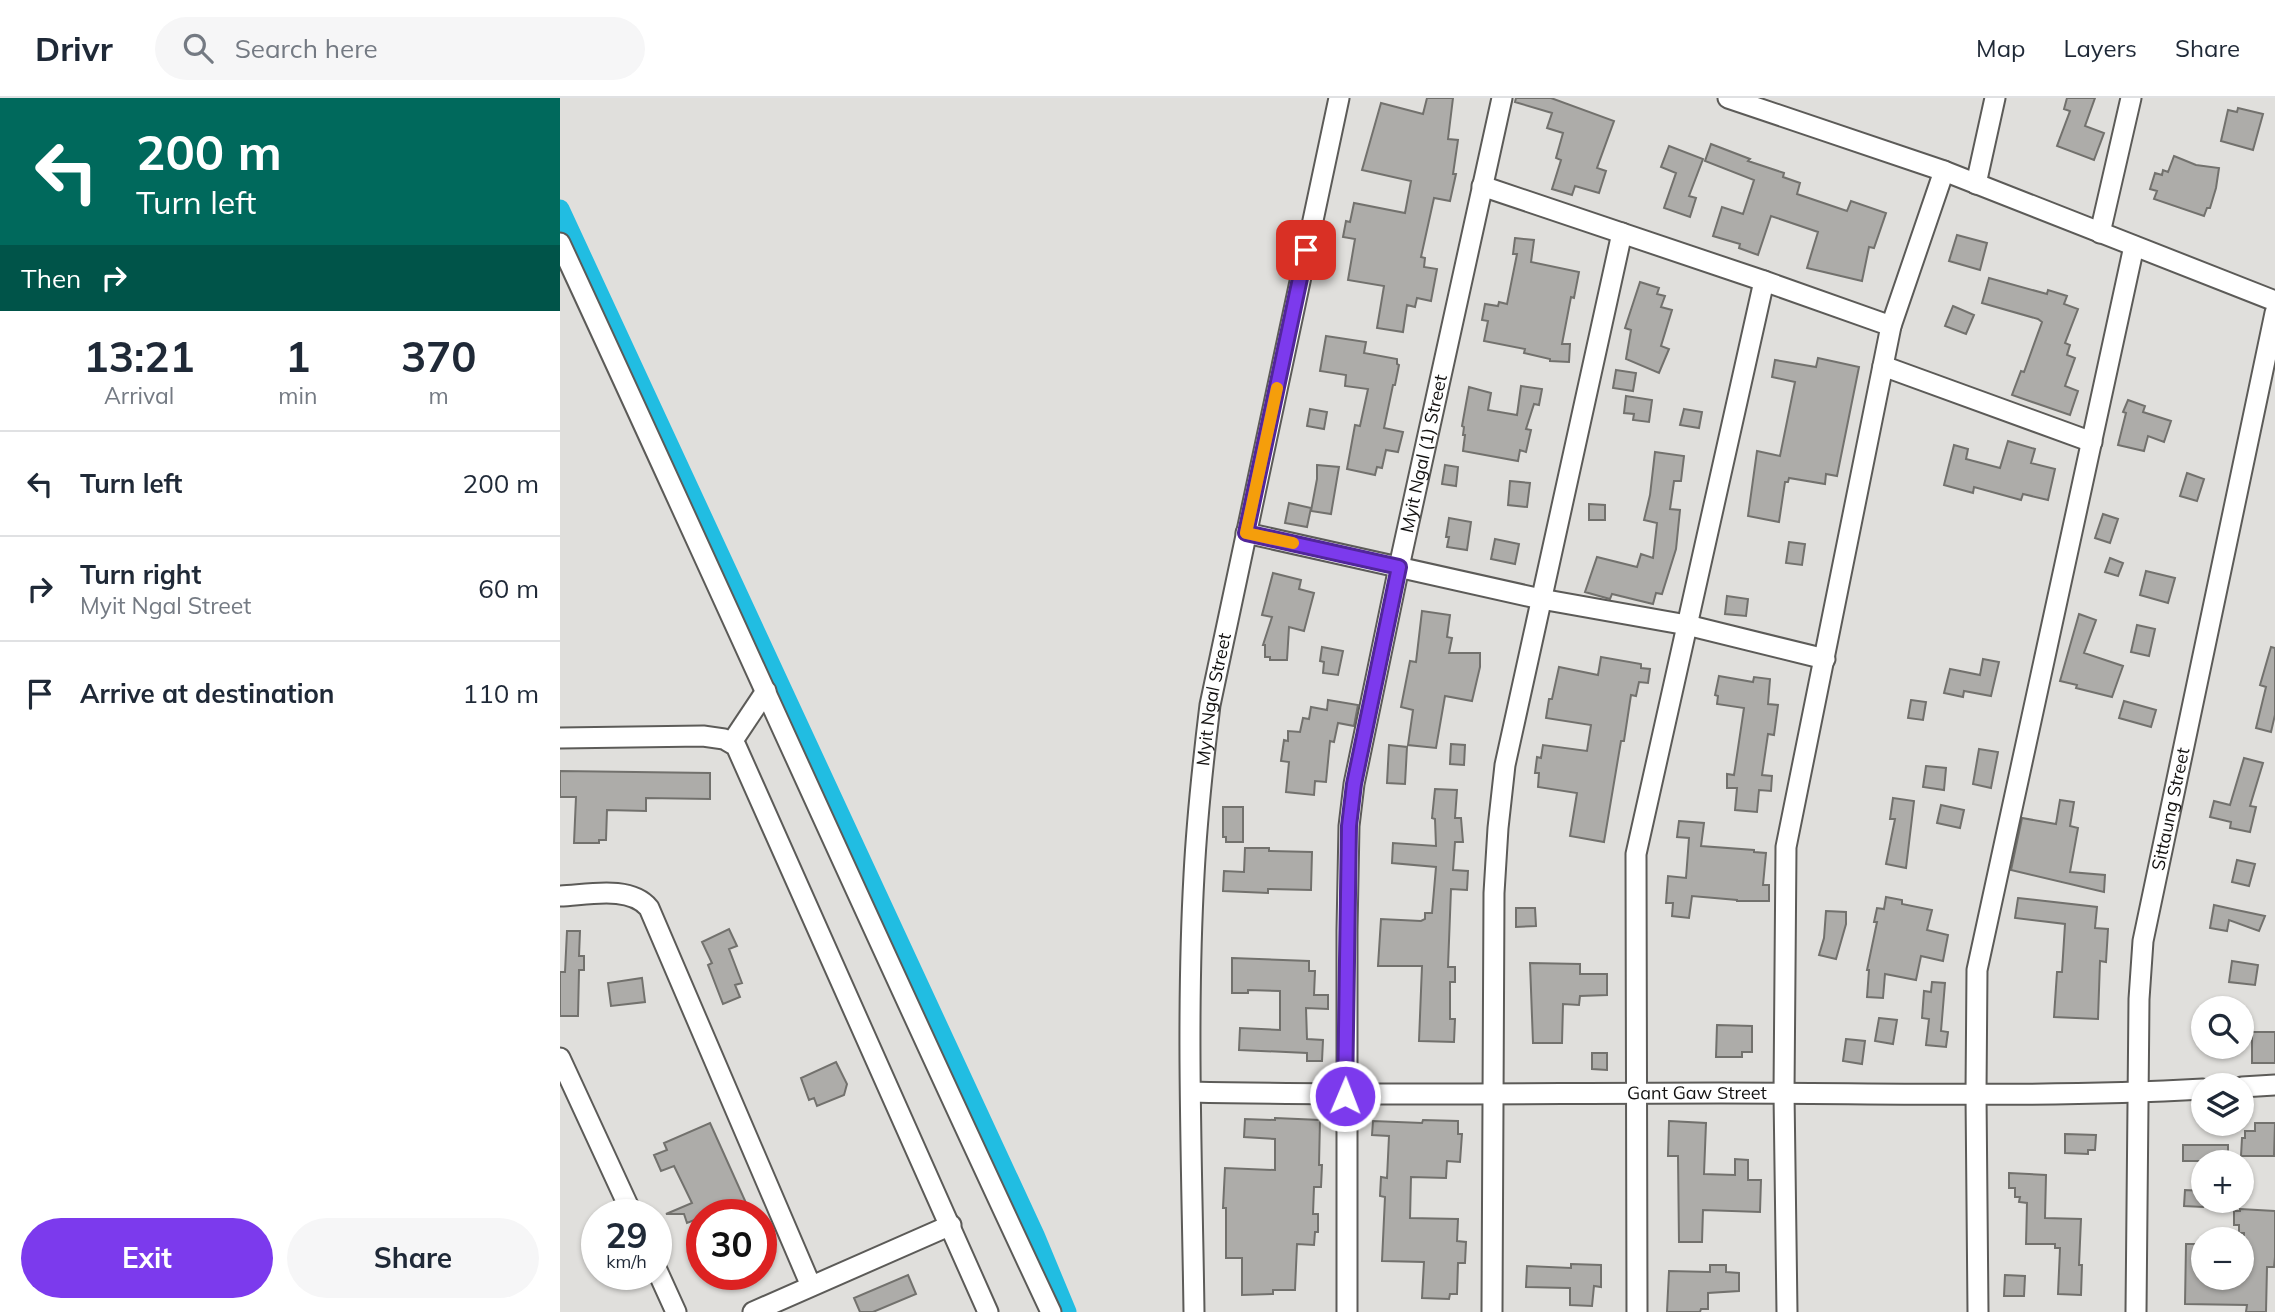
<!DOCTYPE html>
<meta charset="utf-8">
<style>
:root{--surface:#fff;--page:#f6f6f7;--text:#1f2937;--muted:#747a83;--line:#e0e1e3;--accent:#7c3aed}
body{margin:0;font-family:Mulish,sans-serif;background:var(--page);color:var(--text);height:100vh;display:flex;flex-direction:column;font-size:26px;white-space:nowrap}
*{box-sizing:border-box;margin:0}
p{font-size:23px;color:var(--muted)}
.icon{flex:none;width:38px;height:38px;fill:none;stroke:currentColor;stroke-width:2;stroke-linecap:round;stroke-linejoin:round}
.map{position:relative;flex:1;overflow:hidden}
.details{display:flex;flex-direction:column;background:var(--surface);width:560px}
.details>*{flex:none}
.banner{background:#00695c;color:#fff;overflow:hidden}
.buttons{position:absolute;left:1631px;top:898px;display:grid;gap:14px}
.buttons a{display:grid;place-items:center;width:63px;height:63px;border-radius:50%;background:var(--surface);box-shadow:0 2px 5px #0004;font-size:35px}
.speed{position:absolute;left:21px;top:1101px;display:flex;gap:14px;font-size:35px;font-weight:700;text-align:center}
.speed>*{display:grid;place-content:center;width:91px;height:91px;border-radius:50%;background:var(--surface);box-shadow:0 2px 5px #0004;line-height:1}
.speed small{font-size:18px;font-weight:400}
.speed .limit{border:10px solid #d22;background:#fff;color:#111}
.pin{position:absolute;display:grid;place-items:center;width:60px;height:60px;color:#fff;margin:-30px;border-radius:14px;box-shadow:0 4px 10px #0006}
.me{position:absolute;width:77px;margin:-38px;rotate:1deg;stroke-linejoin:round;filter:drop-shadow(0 0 5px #0008)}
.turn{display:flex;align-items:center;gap:24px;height:147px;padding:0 21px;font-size:32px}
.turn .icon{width:91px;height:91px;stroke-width:2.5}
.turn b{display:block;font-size:49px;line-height:60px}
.then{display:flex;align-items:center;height:66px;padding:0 21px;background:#0003;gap:14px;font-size:26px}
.eta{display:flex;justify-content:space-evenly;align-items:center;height:119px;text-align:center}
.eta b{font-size:42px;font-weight:700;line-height:49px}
.primary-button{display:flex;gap:14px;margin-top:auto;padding:14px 21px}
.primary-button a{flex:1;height:80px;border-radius:42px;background:var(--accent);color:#fff;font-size:28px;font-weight:700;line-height:80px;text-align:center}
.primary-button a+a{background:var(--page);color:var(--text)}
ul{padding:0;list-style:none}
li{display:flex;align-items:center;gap:21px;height:105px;padding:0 21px;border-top:2px solid var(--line)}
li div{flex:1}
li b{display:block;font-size:26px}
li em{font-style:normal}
header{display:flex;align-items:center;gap:42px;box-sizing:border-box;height:98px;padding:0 35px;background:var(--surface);border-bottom:2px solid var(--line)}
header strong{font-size:33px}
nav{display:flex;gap:38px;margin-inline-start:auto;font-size:24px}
.search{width:490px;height:63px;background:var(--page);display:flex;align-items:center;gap:18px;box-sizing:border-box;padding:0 24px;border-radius:38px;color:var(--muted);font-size:26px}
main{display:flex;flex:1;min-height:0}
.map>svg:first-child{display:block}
</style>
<header>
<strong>Drivr</strong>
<div class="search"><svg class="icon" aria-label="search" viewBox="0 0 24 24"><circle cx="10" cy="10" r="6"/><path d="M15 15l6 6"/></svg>Search here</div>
<nav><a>Map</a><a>Layers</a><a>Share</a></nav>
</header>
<main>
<section class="details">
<div class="banner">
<div class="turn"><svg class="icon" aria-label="left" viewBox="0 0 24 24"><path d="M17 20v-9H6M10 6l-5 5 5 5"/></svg><div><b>200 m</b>Turn left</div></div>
<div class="then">Then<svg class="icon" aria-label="right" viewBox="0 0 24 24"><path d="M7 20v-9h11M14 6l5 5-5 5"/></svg></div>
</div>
<div class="eta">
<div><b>13:21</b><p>Arrival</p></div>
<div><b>1</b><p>min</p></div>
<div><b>370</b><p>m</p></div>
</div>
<ul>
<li><svg class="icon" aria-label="left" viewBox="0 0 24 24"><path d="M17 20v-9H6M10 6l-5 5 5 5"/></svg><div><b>Turn left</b></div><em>200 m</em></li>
<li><svg class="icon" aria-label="right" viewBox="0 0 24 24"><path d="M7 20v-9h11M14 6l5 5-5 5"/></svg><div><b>Turn right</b><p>Myit Ngal Street</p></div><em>60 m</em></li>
<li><svg class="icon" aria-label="arrive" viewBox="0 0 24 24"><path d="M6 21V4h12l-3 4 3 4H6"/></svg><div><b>Arrive at destination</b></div><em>110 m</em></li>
</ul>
<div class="primary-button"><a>Exit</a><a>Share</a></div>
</section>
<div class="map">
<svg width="1715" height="1214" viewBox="0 0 1715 1214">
<rect width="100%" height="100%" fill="#e0dfdc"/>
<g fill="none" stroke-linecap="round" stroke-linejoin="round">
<!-- canal -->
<path stroke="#21bde2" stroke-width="19" d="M 0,111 L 475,1137 L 507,1214"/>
</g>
<!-- building -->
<path fill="#adaca9" stroke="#72716d" stroke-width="2" d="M 867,0 L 893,0 L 888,41 L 898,42 L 893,76 L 896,76 L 890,103 L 874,100 L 861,159 L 865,160 L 864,169 L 877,171 L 871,203 L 857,200 L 855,209 L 847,207 L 843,234 L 817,230 L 824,188 L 788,182 L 795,141 L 783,139 L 786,123 L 790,124 L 794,105 L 845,115 L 851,83 L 802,72 L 821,5 L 863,16 Z
M 956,0 L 991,0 L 1054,23 L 1037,70 L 1046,73 L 1039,95 L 1015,88 L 1012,97 L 992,91 L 1001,62 L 996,60 L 1003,35 L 987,30 L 992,15 L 955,4 Z
M 1507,0 L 1535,0 L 1525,28 L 1544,35 L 1534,62 L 1497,48 L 1510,13 L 1504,11 Z
M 1678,10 L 1703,16 L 1693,52 L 1661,43 L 1668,12 L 1677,14 Z
M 1151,46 L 1190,61 L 1188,63 L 1224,75 L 1223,79 L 1240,85 L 1237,96 L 1287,113 L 1291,103 L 1326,115 L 1314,150 L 1309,149 L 1302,183 L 1247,170 L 1258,134 L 1211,118 L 1198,157 L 1179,150 L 1180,146 L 1153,138 L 1162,109 L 1183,116 L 1194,82 L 1145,63 Z
M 1109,48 L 1143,61 L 1129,98 L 1136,100 L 1130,119 L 1104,110 L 1116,75 L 1101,69 Z
M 1614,58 L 1636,67 L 1659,70 L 1656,90 L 1650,110 L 1647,110 L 1644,118 L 1594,101 L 1597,93 L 1590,91 L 1595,75 L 1602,77 L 1603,72 L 1608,74 Z
M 1397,137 L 1427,145 L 1420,172 L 1389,163 Z
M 955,140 L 974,142 L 971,164 L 1019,174 L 1014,200 L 1011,199 L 1002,246 L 1010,246 L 1009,264 L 990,263 L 990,261 L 964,255 L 965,251 L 924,243 L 928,223 L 922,222 L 925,206 L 938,208 L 939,204 L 947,206 L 957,156 L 953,156 Z
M 1429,180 L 1487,196 L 1488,192 L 1507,198 L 1504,206 L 1518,211 L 1505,245 L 1510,247 L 1507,257 L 1515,260 L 1505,288 L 1518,293 L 1510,317 L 1452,297 L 1461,273 L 1464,274 L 1482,224 L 1478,221 L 1422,205 Z
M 1080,184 L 1099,190 L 1097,196 L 1105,198 L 1101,209 L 1112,212 L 1101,248 L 1109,251 L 1099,275 L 1066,261 L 1071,232 L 1065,230 Z
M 1393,208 L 1414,217 L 1406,236 L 1385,228 Z
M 766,238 L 806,244 L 804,255 L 837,261 L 837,266 L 839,267 L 835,287 L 833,287 L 824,330 L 843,334 L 838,354 L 826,352 L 822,370 L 817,369 L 815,377 L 787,371 L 795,327 L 800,328 L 808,291 L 785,288 L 786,277 L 760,273 Z
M 1258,260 L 1299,269 L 1277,378 L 1266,376 L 1265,386 L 1229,380 L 1228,384 L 1225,384 L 1219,424 L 1188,418 L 1197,353 L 1220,358 L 1235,284 L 1212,279 L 1215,262 L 1256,269 Z
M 1056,272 L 1076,275 L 1073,293 L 1053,290 Z
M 961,288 L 982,291 L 979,307 L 974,306 L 966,331 L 971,332 L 966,354 L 960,352 L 958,363 L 903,353 L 905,337 L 903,337 L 904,329 L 902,328 L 909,289 L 931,295 L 928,312 L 957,317 Z
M 1066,298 L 1092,302 L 1089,324 L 1073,322 L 1074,316 L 1064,315 Z
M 1568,302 L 1585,308 L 1583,314 L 1611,323 L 1604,344 L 1588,338 L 1584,353 L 1558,347 L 1566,315 L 1563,314 Z
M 750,311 L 767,314 L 764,331 L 747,328 Z
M 1124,311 L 1142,314 L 1139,330 L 1120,327 Z
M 1448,343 L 1475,351 L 1471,365 L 1495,371 L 1488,402 L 1463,396 L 1461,402 L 1414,389 L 1413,395 L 1384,387 L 1394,347 L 1408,351 L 1406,361 L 1440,370 Z
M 1095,354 L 1124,358 L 1121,383 L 1114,383 L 1110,411 L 1120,412 L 1116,451 L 1102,496 L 1096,495 L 1093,506 L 1052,496 L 1050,501 L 1025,494 L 1037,459 L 1077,469 L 1081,456 L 1093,460 L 1097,425 L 1084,422 L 1090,397 Z
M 757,367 L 779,369 L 771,416 L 751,413 L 757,381 Z
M 885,367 L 898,369 L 896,388 L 882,386 Z
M 1627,375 L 1644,381 L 1637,403 L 1620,398 Z
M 950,383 L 970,385 L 967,409 L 948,407 Z
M 729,405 L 751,410 L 747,429 L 725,425 Z
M 1029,406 L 1045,407 L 1045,422 L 1029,422 Z
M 1543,416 L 1558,421 L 1550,445 L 1535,440 Z
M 889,420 L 911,424 L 907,452 L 887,449 L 889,439 L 886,439 Z
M 935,441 L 959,446 L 955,466 L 931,461 Z
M 1229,444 L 1245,446 L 1242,467 L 1226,465 Z
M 1550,460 L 1563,465 L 1558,478 L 1545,474 Z
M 1586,473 L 1615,480 L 1608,505 L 1580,497 Z
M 713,475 L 741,482 L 739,491 L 754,495 L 744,533 L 729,529 L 727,562 L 710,562 L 710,559 L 705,559 L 705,547 L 703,547 L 712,519 L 702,517 Z
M 1167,498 L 1188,501 L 1186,518 L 1165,516 Z
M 862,513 L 890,517 L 887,539 L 892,540 L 889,555 L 920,555 L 920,569 L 912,603 L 885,598 L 876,650 L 848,647 L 853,612 L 841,609 L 850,563 L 856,564 Z
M 1519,516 L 1536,522 L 1524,555 L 1563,568 L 1552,599 L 1516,590 L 1517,587 L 1500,583 Z
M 1577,527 L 1595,531 L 1589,558 L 1571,554 Z
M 762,549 L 783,553 L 778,577 L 763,575 L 764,564 L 760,563 Z
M 1711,549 L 1715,550 L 1715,617 L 1711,634 L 1696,630 L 1706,589 L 1700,587 Z
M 1041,559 L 1081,566 L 1081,570 L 1090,571 L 1088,585 L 1079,584 L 1076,598 L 1071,597 L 1064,643 L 1061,643 L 1044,744 L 1010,738 L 1017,695 L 978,689 L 979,675 L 975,675 L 977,659 L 981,660 L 983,647 L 1027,653 L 1031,627 L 986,620 L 989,601 L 992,601 L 999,569 L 1038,577 Z
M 1423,561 L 1439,564 L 1431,598 L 1404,593 L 1403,599 L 1384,595 L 1390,571 L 1420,577 Z
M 1159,578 L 1193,584 L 1194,579 L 1210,581 L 1208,606 L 1218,607 L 1214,637 L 1208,636 L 1202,677 L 1212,678 L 1211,693 L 1199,692 L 1197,714 L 1175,712 L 1177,690 L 1167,690 L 1167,676 L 1174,677 L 1184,610 L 1157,606 L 1158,598 L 1155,597 Z
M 768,602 L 798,607 L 794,628 L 778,625 L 774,644 L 770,643 L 766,684 L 755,683 L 754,697 L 726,694 L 729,664 L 721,663 L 724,642 L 728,643 L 728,633 L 740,634 L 743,620 L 749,621 L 751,609 L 767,612 Z
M 1351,602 L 1366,604 L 1363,622 L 1348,620 Z
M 1564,603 L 1596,612 L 1591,629 L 1559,620 Z
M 891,646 L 905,647 L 904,667 L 890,666 Z
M 829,647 L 847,649 L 845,686 L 827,685 Z
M 1419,651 L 1438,654 L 1431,690 L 1413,686 Z
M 1684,660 L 1703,665 L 1690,708 L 1696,709 L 1690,734 L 1670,730 L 1671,724 L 1650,719 L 1654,703 L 1670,707 Z
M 1366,668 L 1386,670 L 1384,692 L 1363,689 Z
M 0,673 L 150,675 L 150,701 L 86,700 L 86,713 L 47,712 L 46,742 L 39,742 L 39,745 L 14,745 L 16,699 L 0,699 Z
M 875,691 L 897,692 L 895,720 L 901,720 L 903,744 L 895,744 L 893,772 L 908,773 L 907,792 L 891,791 L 888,869 L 895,869 L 895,884 L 890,884 L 890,921 L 895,921 L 894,944 L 859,943 L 862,868 L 818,868 L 821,821 L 861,823 L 865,821 L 865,815 L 872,815 L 876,769 L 832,765 L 833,745 L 876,748 L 875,721 L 872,720 Z
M 1333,700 L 1354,703 L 1346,770 L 1326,766 L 1335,721 L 1330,721 Z
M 1500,702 L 1514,704 L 1510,728 L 1518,730 L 1510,774 L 1545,777 L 1544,794 L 1451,772 L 1462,720 L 1496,726 Z
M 1381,707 L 1404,712 L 1400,730 L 1377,725 Z
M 663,709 L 683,709 L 683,744 L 666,744 L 666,739 L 663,739 Z
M 1119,723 L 1144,725 L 1141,748 L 1194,752 L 1194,754 L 1206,755 L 1203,787 L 1209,787 L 1209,803 L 1177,803 L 1177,802 L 1132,798 L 1129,820 L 1112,818 L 1113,805 L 1106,805 L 1108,778 L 1126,780 L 1129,740 L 1117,739 Z
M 685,750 L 709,750 L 709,753 L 752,754 L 751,792 L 708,791 L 708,795 L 663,793 L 664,773 L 684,774 Z
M 1677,762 L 1695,766 L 1689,788 L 1672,784 Z
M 1326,799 L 1342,802 L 1342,806 L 1372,812 L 1367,832 L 1388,837 L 1383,863 L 1361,858 L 1356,882 L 1325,876 L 1323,900 L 1307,899 L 1309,872 L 1307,872 L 1317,824 L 1314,824 L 1317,810 L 1324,811 Z
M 1458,800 L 1537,809 L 1535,830 L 1548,831 L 1546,864 L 1540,863 L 1538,921 L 1494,919 L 1497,874 L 1502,874 L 1505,826 L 1455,820 Z
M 1654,807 L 1672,811 L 1705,818 L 1699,833 L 1669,822 L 1667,833 L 1650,830 Z
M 956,810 L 975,810 L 976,828 L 956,829 Z
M 1266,813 L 1286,814 L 1286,826 L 1276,861 L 1259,857 L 1264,840 Z
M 169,831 L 177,848 L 169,851 L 182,885 L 175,887 L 180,899 L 163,906 L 148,867 L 152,865 L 142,844 Z
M 7,833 L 20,833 L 19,858 L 24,858 L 24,872 L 19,872 L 18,918 L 0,918 L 0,874 L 5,874 Z
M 672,860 L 749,863 L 749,873 L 755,873 L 754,897 L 768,897 L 768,911 L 746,910 L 747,941 L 763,942 L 762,963 L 747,963 L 747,955 L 679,952 L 680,930 L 720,932 L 720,893 L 688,892 L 688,895 L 672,895 Z
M 1672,863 L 1698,867 L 1695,887 L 1669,884 Z
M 970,865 L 1020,866 L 1020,876 L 1047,876 L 1047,897 L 1020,898 L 1019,907 L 1003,906 L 1002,945 L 973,945 Z
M 82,880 L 85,904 L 51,908 L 48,885 Z
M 1372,884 L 1385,885 L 1381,933 L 1388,934 L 1386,949 L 1366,947 L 1369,921 L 1362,920 L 1364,893 L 1371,894 Z
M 1319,920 L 1337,922 L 1333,946 L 1315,943 Z
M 1157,927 L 1192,928 L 1192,954 L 1182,954 L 1182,959 L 1156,959 Z
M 1692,934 L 1715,934 L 1715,965 L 1692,965 Z
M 1286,941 L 1305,943 L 1302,966 L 1283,963 Z
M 1032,955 L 1047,955 L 1047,972 L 1032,971 Z
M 276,964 L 287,986 L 284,997 L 257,1008 L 254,1000 L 249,1002 L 241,980 Z
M 715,1020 L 760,1022 L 759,1067 L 762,1067 L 761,1089 L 754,1089 L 753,1116 L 758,1116 L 758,1134 L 755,1134 L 754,1147 L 737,1146 L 735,1192 L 713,1192 L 713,1196 L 682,1197 L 682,1160 L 666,1160 L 666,1110 L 663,1110 L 665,1070 L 715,1072 L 715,1041 L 684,1039 L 685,1021 L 715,1022 Z
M 863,1022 L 898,1023 L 898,1036 L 902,1036 L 900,1064 L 887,1063 L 886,1080 L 851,1079 L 850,1120 L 898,1121 L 897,1143 L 906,1144 L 905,1165 L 898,1165 L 897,1196 L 890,1196 L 889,1201 L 862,1200 L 864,1164 L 822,1163 L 825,1099 L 820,1098 L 821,1079 L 827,1080 L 829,1038 L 812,1037 L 813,1023 L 862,1025 Z
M 1109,1023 L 1146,1025 L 1144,1076 L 1175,1077 L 1175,1061 L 1188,1062 L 1188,1082 L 1201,1082 L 1200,1114 L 1143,1112 L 1142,1144 L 1119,1144 L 1118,1058 L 1108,1058 Z
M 150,1025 L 191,1116 L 142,1116 L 142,1119 L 127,1125 L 124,1116 L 106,1116 L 132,1105 L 114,1068 L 101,1073 L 94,1057 L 107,1052 L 104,1045 Z
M 1695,1025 L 1715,1025 L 1714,1058 L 1681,1058 L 1682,1040 L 1685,1040 L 1685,1033 L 1695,1033 Z
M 1505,1036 L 1536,1037 L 1535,1052 L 1528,1052 L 1528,1056 L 1505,1055 Z
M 1623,1047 L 1668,1047 L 1668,1063 L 1623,1063 Z
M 1449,1075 L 1486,1077 L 1485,1120 L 1521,1121 L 1519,1167 L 1522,1167 L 1521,1197 L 1498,1196 L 1500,1150 L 1495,1150 L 1495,1146 L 1466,1146 L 1467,1105 L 1459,1104 L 1460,1099 L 1455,1099 L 1455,1090 L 1449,1090 Z
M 1625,1092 L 1643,1093 L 1643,1109 L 1624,1108 Z
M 1680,1111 L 1715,1113 L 1715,1159 L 1714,1169 L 1707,1169 L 1706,1214 L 1686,1214 L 1687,1207 L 1625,1206 L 1626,1146 L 1643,1146 L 1643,1180 L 1682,1180 L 1684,1135 L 1679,1135 L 1679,1127 L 1674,1127 L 1674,1113 L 1680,1113 Z
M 1011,1166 L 1041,1167 L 1041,1189 L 1034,1188 L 1032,1208 L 1010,1207 L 1010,1190 L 966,1189 L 967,1168 L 1011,1170 Z
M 1150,1167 L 1166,1167 L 1166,1174 L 1179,1175 L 1179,1193 L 1148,1195 L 1148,1211 L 1141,1211 L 1140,1214 L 1107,1214 L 1109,1173 L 1150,1174 Z
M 348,1177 L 356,1196 L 313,1214 L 300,1214 L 294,1200 Z
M 1445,1177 L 1465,1178 L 1464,1198 L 1444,1198 Z"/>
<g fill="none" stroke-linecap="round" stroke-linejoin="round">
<!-- minor casing -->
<g stroke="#5c5b58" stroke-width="23">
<g id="minor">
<path d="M 1168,0 L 1384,73 L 1715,203"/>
<path d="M 1416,86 L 1435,0"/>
<path d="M 922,88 L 1204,183 L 1331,228"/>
<path d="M 1540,135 L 1571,0"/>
<path d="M 0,145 C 165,501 324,859 491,1214"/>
<path d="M 1323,268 L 1532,344"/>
<path d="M 686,435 L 981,501 L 1127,527 L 1265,561"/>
<path d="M 0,640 L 143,638 L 164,641 L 176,648 L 428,1214"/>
<path d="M 172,644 L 206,593"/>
<path d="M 0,798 C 27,797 70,787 89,810 L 251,1188"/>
<path d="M 0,960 L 72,1116"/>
<path d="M 1682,989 L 1715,987"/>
<path id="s1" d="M 631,994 C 808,998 984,995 1161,995 C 1322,995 1483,1000 1643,991"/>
<path d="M 96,1170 L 116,1214"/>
<path d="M 193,1214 L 391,1127"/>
<path id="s2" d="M 634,1214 C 632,1069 626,922 634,777 C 637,720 643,664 650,607 L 779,0"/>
<path id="s3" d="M 787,1214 L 787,832 L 789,728 L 794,686 L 839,469 L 942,0"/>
<path d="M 932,1214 L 934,795 L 938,730 L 945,667 L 1062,135"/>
<path d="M 1077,1214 L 1076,756 L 1204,183"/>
<path d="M 1227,1214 L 1224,995 L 1226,749 L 1331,228 L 1384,73"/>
<path d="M 1418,1214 L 1416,996 L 1417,872 L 1574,148"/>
<path id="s4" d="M 1576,1214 L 1579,901 L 1583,843 L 1715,215"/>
</g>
</g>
<!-- minor -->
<use href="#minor" stroke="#fff" stroke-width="19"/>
</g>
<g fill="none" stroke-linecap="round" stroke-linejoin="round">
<!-- route casing -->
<g stroke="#51269a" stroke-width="18">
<path id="route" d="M 746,152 L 686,435 L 839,469 L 794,686 L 789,728 L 785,998"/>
</g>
<!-- route -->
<use href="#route" stroke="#7c3aed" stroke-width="12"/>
<!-- slow -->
<path stroke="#f59e0b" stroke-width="12" d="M 717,290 L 686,435 L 733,445"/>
</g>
<g text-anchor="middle" stroke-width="7" stroke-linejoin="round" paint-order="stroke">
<!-- street labels -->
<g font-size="18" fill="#121110" stroke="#fff">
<text dy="6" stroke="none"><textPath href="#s3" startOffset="866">Myit Ngal (1) Street</textPath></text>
<text dy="6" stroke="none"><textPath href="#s2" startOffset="614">Myit Ngal Street</textPath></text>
<text dy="6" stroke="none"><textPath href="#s4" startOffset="506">Sittaung Street</textPath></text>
<text dy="6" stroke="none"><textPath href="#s1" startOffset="506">Gant Gaw Street</textPath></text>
</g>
</g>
</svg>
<div class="buttons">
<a><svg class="icon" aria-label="search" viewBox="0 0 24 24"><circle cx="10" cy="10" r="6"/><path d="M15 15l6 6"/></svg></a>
<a><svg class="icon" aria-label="layers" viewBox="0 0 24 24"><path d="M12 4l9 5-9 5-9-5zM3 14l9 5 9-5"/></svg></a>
<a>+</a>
<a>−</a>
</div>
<div class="speed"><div>29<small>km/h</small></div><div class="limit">30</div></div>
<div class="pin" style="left:746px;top:152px;background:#d93025"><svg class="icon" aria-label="arrive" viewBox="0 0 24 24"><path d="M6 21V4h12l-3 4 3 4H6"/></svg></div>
<svg class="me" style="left:785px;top:998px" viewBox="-20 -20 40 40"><circle r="17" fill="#7c3aed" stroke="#fff" stroke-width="3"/><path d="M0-11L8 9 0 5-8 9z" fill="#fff"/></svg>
</div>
</main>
